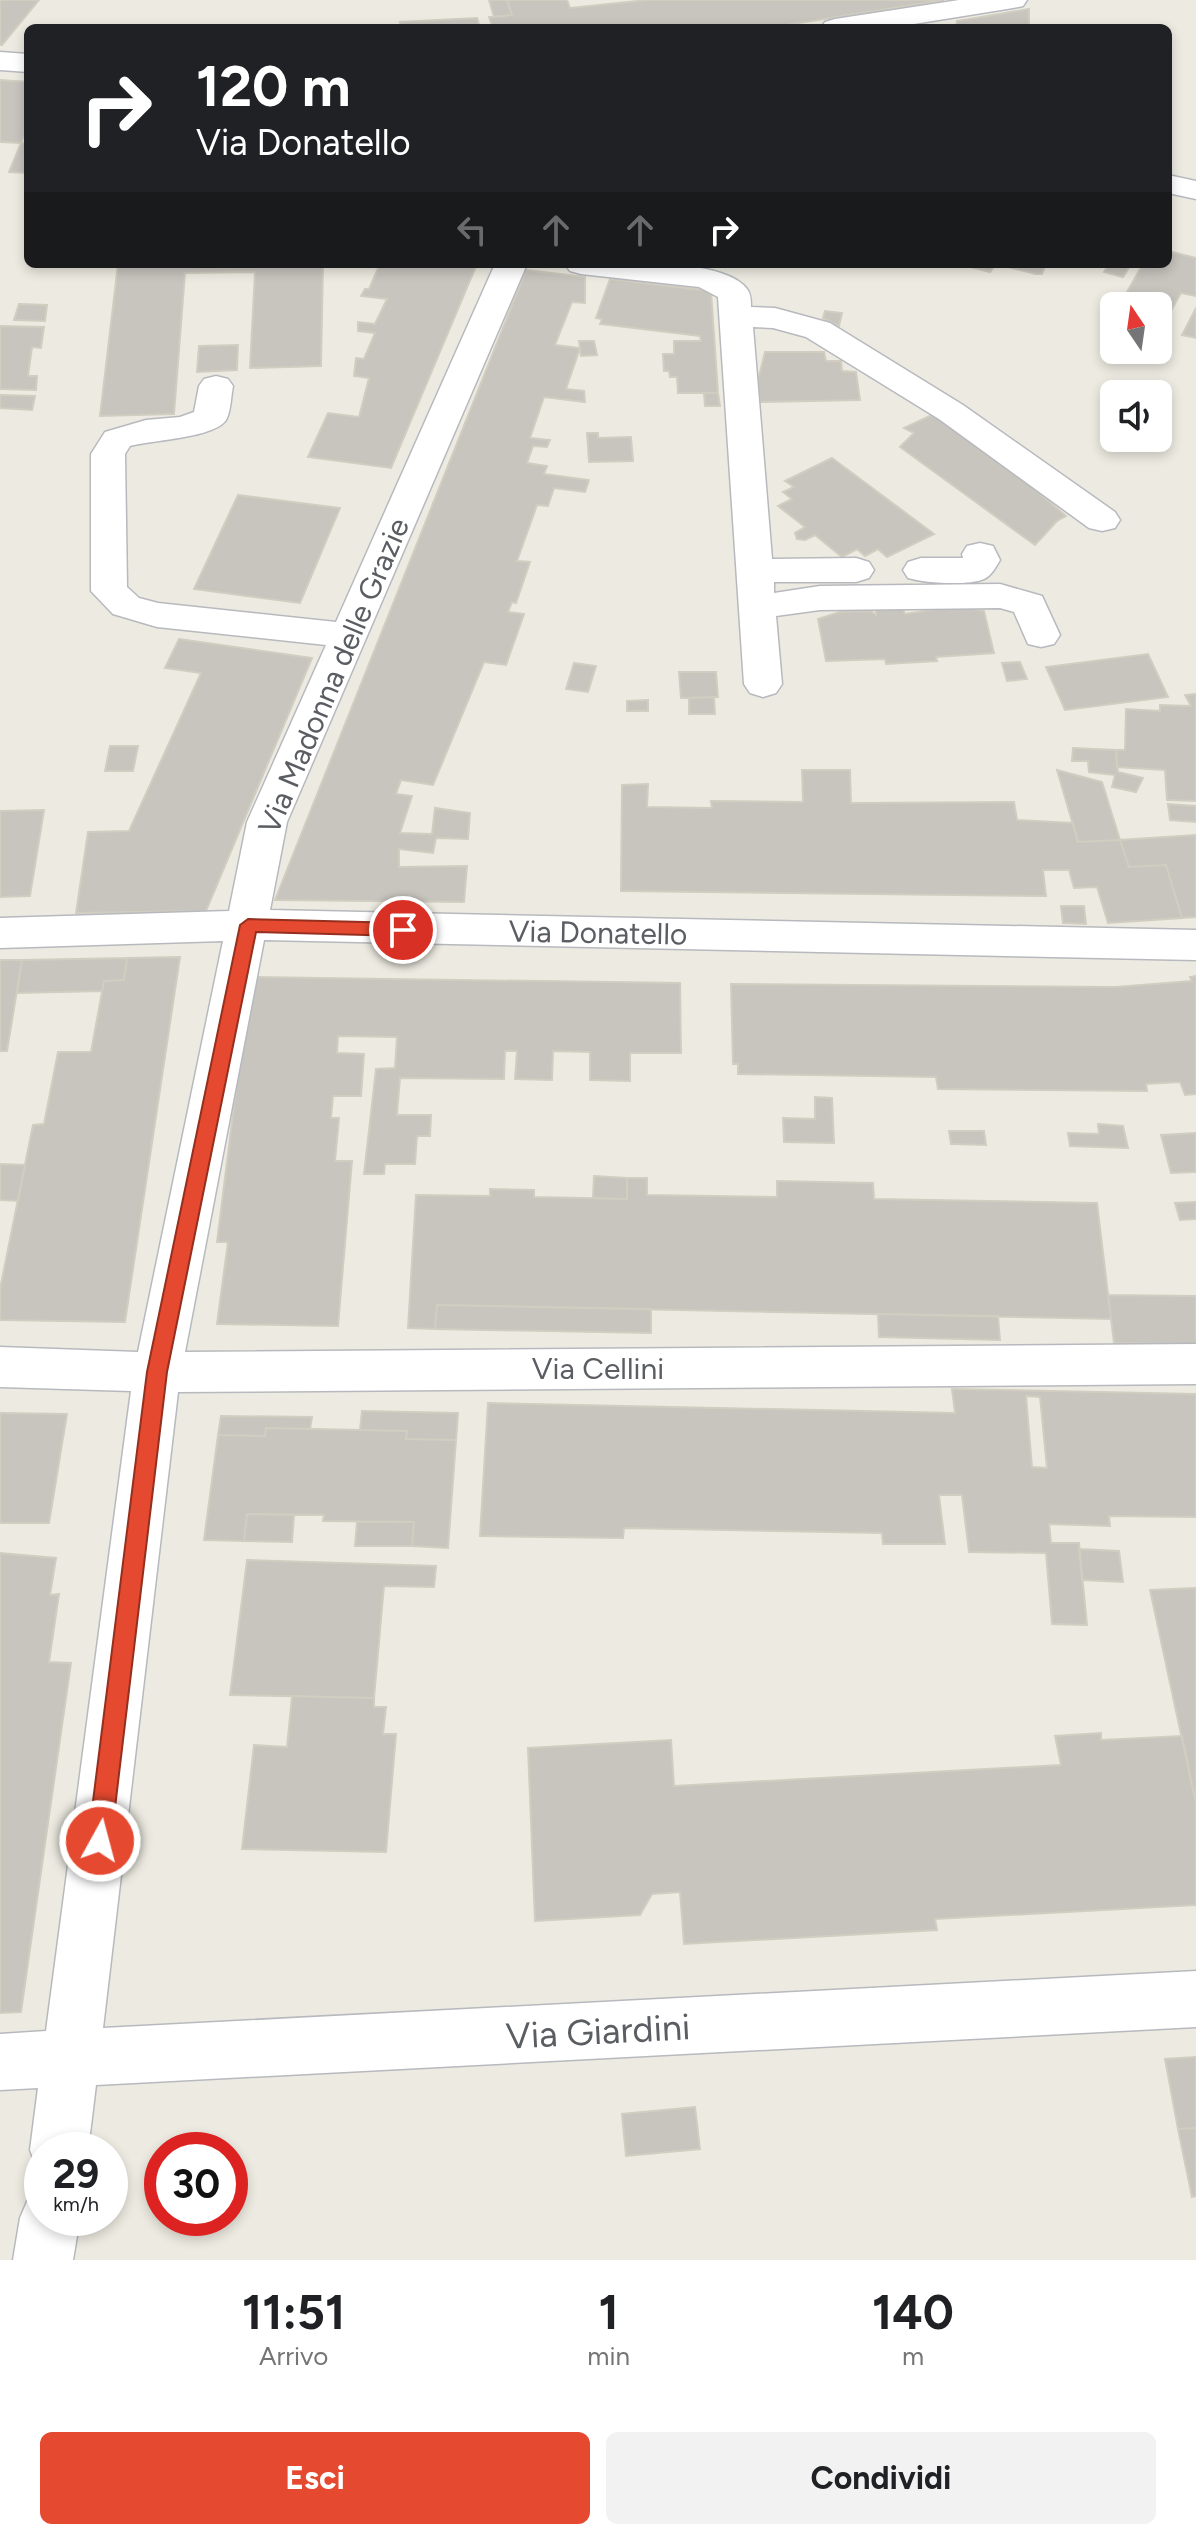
<!DOCTYPE html>
<html lang="it">
<style>
:root{--surface:#fff;--page:#f2f2f2;--text:#202124;--muted:#757577;--accent:#e5492f}
body{margin:0;font-family:Figtree,sans-serif;background:var(--page);color:var(--text);height:100vh;display:flex;flex-direction:column;font-size:30px;white-space:nowrap}
*{box-sizing:border-box;margin:0}
p{font-size:26px;color:var(--muted)}
.icon{flex:none;width:44px;height:44px;fill:none;stroke:currentColor;stroke-width:2;stroke-linecap:round;stroke-linejoin:round}
.map{position:relative;height:2260px;overflow:hidden}
.side{display:flex;flex-direction:column;background:var(--surface);flex:1}
.side>*{flex:none}
.guide{position:absolute;left:24px;top:24px;width:1148px;height:244px;border-radius:12px;box-shadow:0 4px 12px #0003;background:#202124;color:#fff;overflow:hidden}
.needle{width:52px;rotate:347deg}
.tools{position:absolute;left:1100px;top:292px;display:grid;gap:16px}
.tools a{display:grid;place-items:center;width:72px;height:72px;border-radius:12px;background:var(--surface);box-shadow:0 4px 12px #0003;font-size:40px}
.speed{position:absolute;left:24px;top:2132px;display:flex;gap:16px;font-size:40px;font-weight:700;text-align:center}
.speed>*{display:grid;place-content:center;width:104px;height:104px;border-radius:50%;background:var(--surface);box-shadow:0 4px 12px #0003;line-height:1}
.speed small{font-size:20px;font-weight:400}
.speed .limit{border:12px solid #d22;background:#fff;color:#111}
.pin{position:absolute;display:grid;place-items:center;width:68px;height:68px;color:#fff;margin:-34px;border:4px solid #fff;border-radius:50%;box-shadow:0 2px 8px #0007}
.me{position:absolute;width:88px;margin:-44px;rotate:7deg;stroke-linejoin:round;filter:drop-shadow(0 0 6px #0008)}
.turn{display:flex;align-items:center;gap:28px;height:168px;padding:0 40px;font-size:36px}
.turn .icon{width:104px;height:104px;stroke-width:2.5}
.turn b{display:block;font-size:56px;line-height:68px}
.lanes{display:flex;align-items:center;height:76px;padding:0 40px;background:#0003;justify-content:center;gap:40px;direction:ltr}
.lanes .off{opacity:.35}
.eta{display:flex;justify-content:space-evenly;align-items:center;height:136px;text-align:center}
.eta b{font-size:48px;font-weight:700;line-height:56px}
.primary-button{display:flex;gap:16px;margin-top:auto;padding:16px 40px}
.primary-button a{flex:1;height:92px;border-radius:12px;background:var(--accent);color:#fff;font-size:32px;font-weight:700;line-height:92px;text-align:center}
.primary-button a+a{background:var(--page);color:var(--text)}
.map>svg:first-child{display:block}
</style>
<div class="map">
<svg width="1196" height="2260" viewBox="0 0 1196 2260">
<rect width="100%" height="100%" fill="#edebe1"/>
<!-- building -->
<path fill="#c8c5bf" stroke="#d1cdc0" stroke-width="2" fill-rule="evenodd" d="M 0,0 L 39,0 L 2,45 L 0,45 Z
M 489,0 L 507,0 L 512,15 L 494,17 Z
M 507,0 L 567,0 L 570,8 L 647,0 L 944,0 L 767,28 L 493,28 L 489,17 L 512,15 Z
M 1029,9 L 1029,28 L 956,28 L 957,21 Z
M 477,18 L 480,28 L 401,28 L 400,22 Z
M 0,80 L 28,82 L 28,127 L 21,143 L 0,142 Z
M 21,143 L 28,143 L 28,173 L 9,172 Z
M 1168,251 L 1196,258 L 1196,296 L 1181,293 L 1168,316 L 1158,314 L 1158,306 L 1120,304 L 1143,264 L 1168,264 Z
M 118,264 L 323,264 L 321,366 L 250,368 L 255,272 L 185,273 L 174,414 L 100,416 Z
M 380,264 L 477,264 L 391,468 L 308,457 L 328,413 L 359,417 L 369,378 L 354,376 L 356,358 L 364,359 L 375,333 L 358,331 L 358,322 L 375,324 L 387,299 L 361,296 L 365,289 L 369,289 Z
M 959,264 L 1046,264 L 1042,274 L 1036,274 L 996,264 L 990,272 Z
M 1109,264 L 1131,264 L 1123,277 L 1104,272 Z
M 526,270 L 585,277 L 585,303 L 572,302 L 555,345 L 580,348 L 566,389 L 584,391 L 585,402 L 544,397 L 530,438 L 550,440 L 547,447 L 533,446 L 527,463 L 547,466 L 544,474 L 589,480 L 585,492 L 554,488 L 548,506 L 537,505 L 517,561 L 530,562 L 516,603 L 512,602 L 508,612 L 524,614 L 506,665 L 484,662 L 433,785 L 401,780 L 396,794 L 412,796 L 400,833 L 432,834 L 435,808 L 470,813 L 468,839 L 436,838 L 433,853 L 399,849 L 399,867 L 467,866 L 464,902 L 275,900 Z
M 610,279 L 711,291 L 718,393 L 678,393 L 677,377 L 670,377 L 669,371 L 664,371 L 663,354 L 674,354 L 674,341 L 701,341 L 700,336 L 600,324 L 602,319 L 596,318 Z
M 19,304 L 47,305 L 45,321 L 14,320 Z
M 1196,308 L 1196,338 L 1182,335 Z
M 825,311 L 842,313 L 839,326 L 823,318 Z
M 0,326 L 44,327 L 41,348 L 32,347 L 28,376 L 37,376 L 36,390 L 0,389 Z
M 579,341 L 594,341 L 597,355 L 581,356 Z
M 238,345 L 237,370 L 197,372 L 199,346 Z
M 765,352 L 824,352 L 826,361 L 841,361 L 842,371 L 856,372 L 860,400 L 760,402 L 758,380 Z
M 704,393 L 718,393 L 720,406 L 705,406 Z
M 0,395 L 35,396 L 32,410 L 0,408 Z
M 932,415 L 1005,464 L 1066,516 L 1057,521 L 1035,545 L 900,447 L 914,433 L 904,428 Z
M 587,433 L 598,433 L 598,438 L 631,437 L 633,461 L 589,462 Z
M 832,458 L 934,534 L 887,557 L 878,549 L 865,556 L 857,549 L 842,557 L 815,535 L 805,540 L 797,539 L 795,533 L 805,527 L 778,506 L 792,499 L 783,492 L 794,487 L 785,481 Z
M 238,495 L 340,508 L 300,603 L 194,589 Z
M 957,606 L 984,611 L 994,653 L 936,657 L 937,661 L 886,664 L 885,659 L 826,661 L 818,619 L 840,612 L 871,611 L 876,615 L 876,610 L 903,609 L 905,614 Z
M 179,639 L 312,658 L 206,911 L 76,913 L 88,832 L 129,831 L 201,673 L 165,668 Z
M 1148,654 L 1168,697 L 1065,710 L 1046,667 Z
M 1020,662 L 1027,679 L 1007,681 L 1002,663 Z
M 574,663 L 596,666 L 588,692 L 566,689 Z
M 679,672 L 716,672 L 718,697 L 681,698 Z
M 1196,694 L 1196,801 L 1167,800 L 1165,770 L 1117,767 L 1116,750 L 1125,750 L 1126,709 L 1160,711 L 1160,705 L 1191,706 L 1185,695 Z
M 714,697 L 715,714 L 689,714 L 689,698 Z
M 648,700 L 648,711 L 627,711 L 627,701 Z
M 110,746 L 138,746 L 133,771 L 105,771 Z
M 1073,748 L 1116,750 L 1118,772 L 1143,778 L 1136,792 L 1112,787 L 1115,775 L 1089,772 L 1088,761 L 1072,761 Z
M 802,770 L 850,770 L 851,803 L 1014,802 L 1017,820 L 1073,823 L 1078,842 L 1120,840 L 1129,867 L 1166,865 L 1182,918 L 1108,923 L 1097,887 L 1074,888 L 1069,870 L 1043,870 L 1046,896 L 621,891 L 622,785 L 648,784 L 647,807 L 712,808 L 711,801 L 803,802 Z
M 1057,770 L 1102,782 L 1120,840 L 1078,842 Z
M 1168,804 L 1196,806 L 1196,822 L 1170,820 Z
M 44,810 L 30,896 L 0,897 L 0,811 Z
M 1196,835 L 1196,917 L 1182,918 L 1166,865 L 1129,867 L 1120,840 Z
M 1061,906 L 1084,906 L 1086,924 L 1063,923 Z
M 180,957 L 125,1322 L 0,1320 L 0,1289 L 33,1125 L 44,1124 L 58,1052 L 91,1052 L 104,981 L 124,980 L 127,958 Z
M 127,958 L 124,980 L 104,981 L 102,991 L 17,993 L 22,960 Z
M 0,960 L 22,960 L 7,1051 L 0,1051 Z
M 1196,976 L 1196,1094 L 1185,1095 L 1180,1082 L 1146,1084 L 1147,1091 L 938,1089 L 936,1077 L 738,1074 L 738,1064 L 733,1064 L 731,984 L 1115,987 L 1192,981 L 1190,977 Z
M 250,977 L 680,983 L 681,1053 L 630,1053 L 630,1081 L 590,1080 L 590,1052 L 553,1051 L 552,1080 L 515,1079 L 517,1051 L 505,1051 L 504,1079 L 400,1078 L 397,1115 L 431,1115 L 430,1136 L 417,1136 L 415,1164 L 385,1164 L 384,1174 L 364,1174 L 376,1069 L 395,1068 L 397,1037 L 338,1036 L 337,1053 L 364,1054 L 361,1096 L 333,1096 L 331,1118 L 339,1118 L 335,1161 L 352,1161 L 338,1326 L 217,1324 L 228,1242 L 217,1242 Z
M 815,1097 L 832,1098 L 834,1143 L 784,1142 L 783,1118 L 815,1119 Z
M 1098,1124 L 1123,1126 L 1128,1148 L 1070,1146 L 1068,1133 L 1099,1134 Z
M 949,1131 L 984,1131 L 986,1145 L 951,1144 Z
M 1196,1133 L 1196,1172 L 1171,1173 L 1161,1135 Z
M 0,1164 L 25,1165 L 18,1201 L 0,1200 Z
M 594,1176 L 627,1178 L 627,1199 L 593,1198 Z
M 627,1178 L 647,1178 L 647,1195 L 777,1197 L 777,1181 L 873,1183 L 874,1199 L 1097,1203 L 1111,1319 L 437,1305 L 435,1329 L 408,1328 L 416,1195 L 490,1196 L 490,1189 L 534,1190 L 534,1197 L 627,1199 Z
M 1196,1202 L 1196,1219 L 1180,1220 L 1175,1203 Z
M 1108,1295 L 1196,1296 L 1196,1344 L 1114,1343 Z
M 437,1305 L 651,1309 L 651,1333 L 435,1329 Z
M 878,1314 L 998,1316 L 1000,1340 L 879,1337 Z
M 952,1389 L 1196,1394 L 1196,1517 L 1109,1516 L 1110,1526 L 1049,1524 L 1051,1543 L 1079,1543 L 1087,1625 L 1052,1624 L 1046,1553 L 969,1552 L 962,1495 L 939,1495 L 945,1544 L 883,1544 L 882,1533 L 624,1528 L 623,1538 L 480,1536 L 488,1403 L 955,1413 ZM 1026,1396 L 1040,1397 L 1047,1468 L 1032,1467 Z
M 362,1411 L 458,1413 L 456,1440 L 406,1439 L 407,1431 L 360,1430 Z
M 0,1413 L 67,1414 L 49,1523 L 0,1523 Z
M 221,1416 L 312,1417 L 310,1429 L 266,1428 L 265,1436 L 218,1435 Z
M 266,1428 L 407,1431 L 406,1439 L 456,1440 L 448,1548 L 412,1546 L 414,1522 L 323,1521 L 324,1515 L 247,1514 L 244,1541 L 204,1540 L 218,1435 L 265,1436 Z
M 247,1514 L 294,1515 L 292,1542 L 244,1541 Z
M 357,1522 L 414,1522 L 412,1546 L 355,1546 Z
M 1079,1549 L 1119,1551 L 1123,1582 L 1082,1580 Z
M 0,1553 L 56,1558 L 50,1595 L 59,1594 L 49,1662 L 71,1663 L 21,2012 L 0,2013 Z
M 247,1560 L 436,1566 L 434,1587 L 384,1586 L 374,1698 L 230,1695 Z
M 1196,1588 L 1196,1804 L 1150,1590 Z
M 292,1696 L 374,1698 L 374,1707 L 386,1707 L 383,1734 L 396,1734 L 386,1852 L 242,1849 L 254,1745 L 287,1747 Z
M 1101,1733 L 1101,1740 L 1182,1736 L 1196,1804 L 1196,1905 L 935,1919 L 937,1930 L 684,1944 L 680,1892 L 652,1894 L 640,1915 L 535,1921 L 528,1748 L 671,1740 L 674,1786 L 1061,1765 L 1055,1736 Z
M 1196,2057 L 1196,2128 L 1178,2129 L 1165,2059 Z
M 695,2107 L 700,2149 L 626,2156 L 622,2114 Z
M 1196,2128 L 1196,2196 L 1192,2197 L 1178,2129 Z"/>
<g fill="none" stroke-linecap="round" stroke-linejoin="round">
<!-- minor casing -->
<g stroke="#b7b9be" stroke-width="3">
<path id="minor" d="M 959,0 L 1027,0 L 1023,6 L 1013,8 L 889,28 L 821,28 L 825,22 L 835,19 Z
M 0,52 L 28,54 L 28,72 L 0,70 Z
M 1168,175 L 1196,181 L 1196,199 L 1168,193 Z
M 495,264 L 527,264 L 287,822 L 270,910 L 1196,930 L 1196,960 L 264,940 L 185,1352 L 1196,1344 L 1196,1384 L 178,1392 L 103,2028 L 1196,1971 L 1196,2027 L 96,2085 L 88,2150 L 42,2150 L 42,2172 L 38,2171 L 30,2150 L 38,2088 L 0,2090 L 0,2034 L 46,2031 L 131,1391 L 0,1387 L 0,1347 L 138,1352 L 223,941 L 0,948 L 0,918 L 229,911 L 247,822 L 326,645 L 157,627 L 113,614 L 91,591 L 91,454 L 105,432 L 146,420 L 180,417 L 194,412 L 199,386 L 204,379 L 216,376 L 228,379 L 233,386 C 231,396 231,409 227,418 C 219,438 150,440 130,446 L 125,454 L 127,587 L 139,598 L 158,603 L 336,622 Z
M 565,264 C 606,264 722,255 747,289 C 751,294 751,301 751,307 L 775,308 L 830,323 L 963,405 L 1115,512 L 1120,520 L 1115,528 L 1102,531 L 1089,528 L 939,419 L 806,337 L 773,328 L 753,327 L 772,559 L 856,558 L 869,562 L 874,570 L 869,578 L 856,582 L 774,582 L 774,593 L 820,586 L 1000,584 L 1042,596 L 1060,635 L 1054,644 L 1041,647 L 1028,644 L 1014,612 L 1000,608 L 820,610 L 776,616 L 782,684 L 776,693 L 763,697 L 750,693 L 744,684 L 718,297 L 699,287 L 581,274 L 570,271 Z
M 980,543 L 993,546 L 1000,560 C 996,567 991,576 984,579 C 968,586 925,583 908,578 L 903,570 L 908,562 L 921,558 L 963,558 L 962,554 L 967,546 Z
M 42,2192 L 42,2218 L 80,2218 L 73,2260 L 13,2260 L 20,2218 L 29,2197 Z"/>
</g>
<!-- minor -->
<use href="#minor" fill="#fff" fill-rule="evenodd"/>
</g>
<!-- route -->
<path fill="#e5492f" stroke="#952f1f" stroke-width="2" d="M 248,919 L 403,923 L 412,930 L 403,936 L 256,932 L 167,1372 L 111,1841 L 107,1848 L 100,1851 L 92,1848 L 88,1841 L 147,1372 L 240,925 Z"/>
<g text-anchor="middle" stroke-width="6" stroke-linejoin="round" paint-order="stroke">
<!-- street labels -->
<g font-size="30" fill="#5a5d62" stroke="#fff">
<text transform="translate(334 676) rotate(-67)" y="10">Via Madonna delle Grazie</text>
<text transform="translate(598 933) rotate(1)" y="10">Via Donatello</text>
<text x="598" y="1379">Via Cellini</text>
</g>
<!-- near-street labels -->
<g font-size="36" fill="#5a5d62" stroke="#fff">
<text transform="translate(598 2031) rotate(-3)" y="13">Via Giardini</text>
</g>
</g>
</svg>
<div class="tools">
<a><svg class="needle" viewBox="-14 -14 28 28"><path d="M0-13l5 13h-10z" fill="#e53935"/><path d="M0 13l5-13h-10z" fill="#757577"/></svg></a>
<a><svg class="icon" aria-label="sound" viewBox="0 0 24 24"><path d="M4 9h4l5-4v14l-5-4H4zM17 9q2 3 0 6"/></svg></a>
</div>
<div class="speed"><div>29<small>km/h</small></div><div class="limit">30</div></div>
<div class="pin" style="left:403px;top:930px;background:#d93025"><svg class="icon" aria-label="arrive" viewBox="0 0 24 24"><path d="M6 21V4h12l-3 4 3 4H6"/></svg></div>
<svg class="me" style="left:100px;top:1841px" viewBox="-20 -20 40 40"><circle r="17" fill="#e5492f" stroke="#fff" stroke-width="3"/><path d="M0-11L8 9 0 5-8 9z" fill="#fff"/></svg>
<div class="guide">
<div class="turn"><svg class="icon" aria-label="right" viewBox="0 0 24 24"><path d="M7 20v-9h11M14 6l5 5-5 5"/></svg><div><b>120 m</b>Via Donatello</div></div>
<div class="lanes"><svg class="icon off" aria-label="left" viewBox="0 0 24 24"><path d="M17 20v-9H6M10 6l-5 5 5 5"/></svg><svg class="icon off" aria-label="ahead" viewBox="0 0 24 24"><path d="M12 20V5M6 11l6-6 6 6"/></svg><svg class="icon off" aria-label="ahead" viewBox="0 0 24 24"><path d="M12 20V5M6 11l6-6 6 6"/></svg><svg class="icon" aria-label="right" viewBox="0 0 24 24"><path d="M7 20v-9h11M14 6l5 5-5 5"/></svg></div>
</div>
</div>
<section class="side">
<div class="eta">
<div><b>11:51</b><p>Arrivo</p></div>
<div><b>1</b><p>min</p></div>
<div><b>140</b><p>m</p></div>
</div>
<div class="primary-button"><a>Esci</a><a>Condividi</a></div>
</section>
